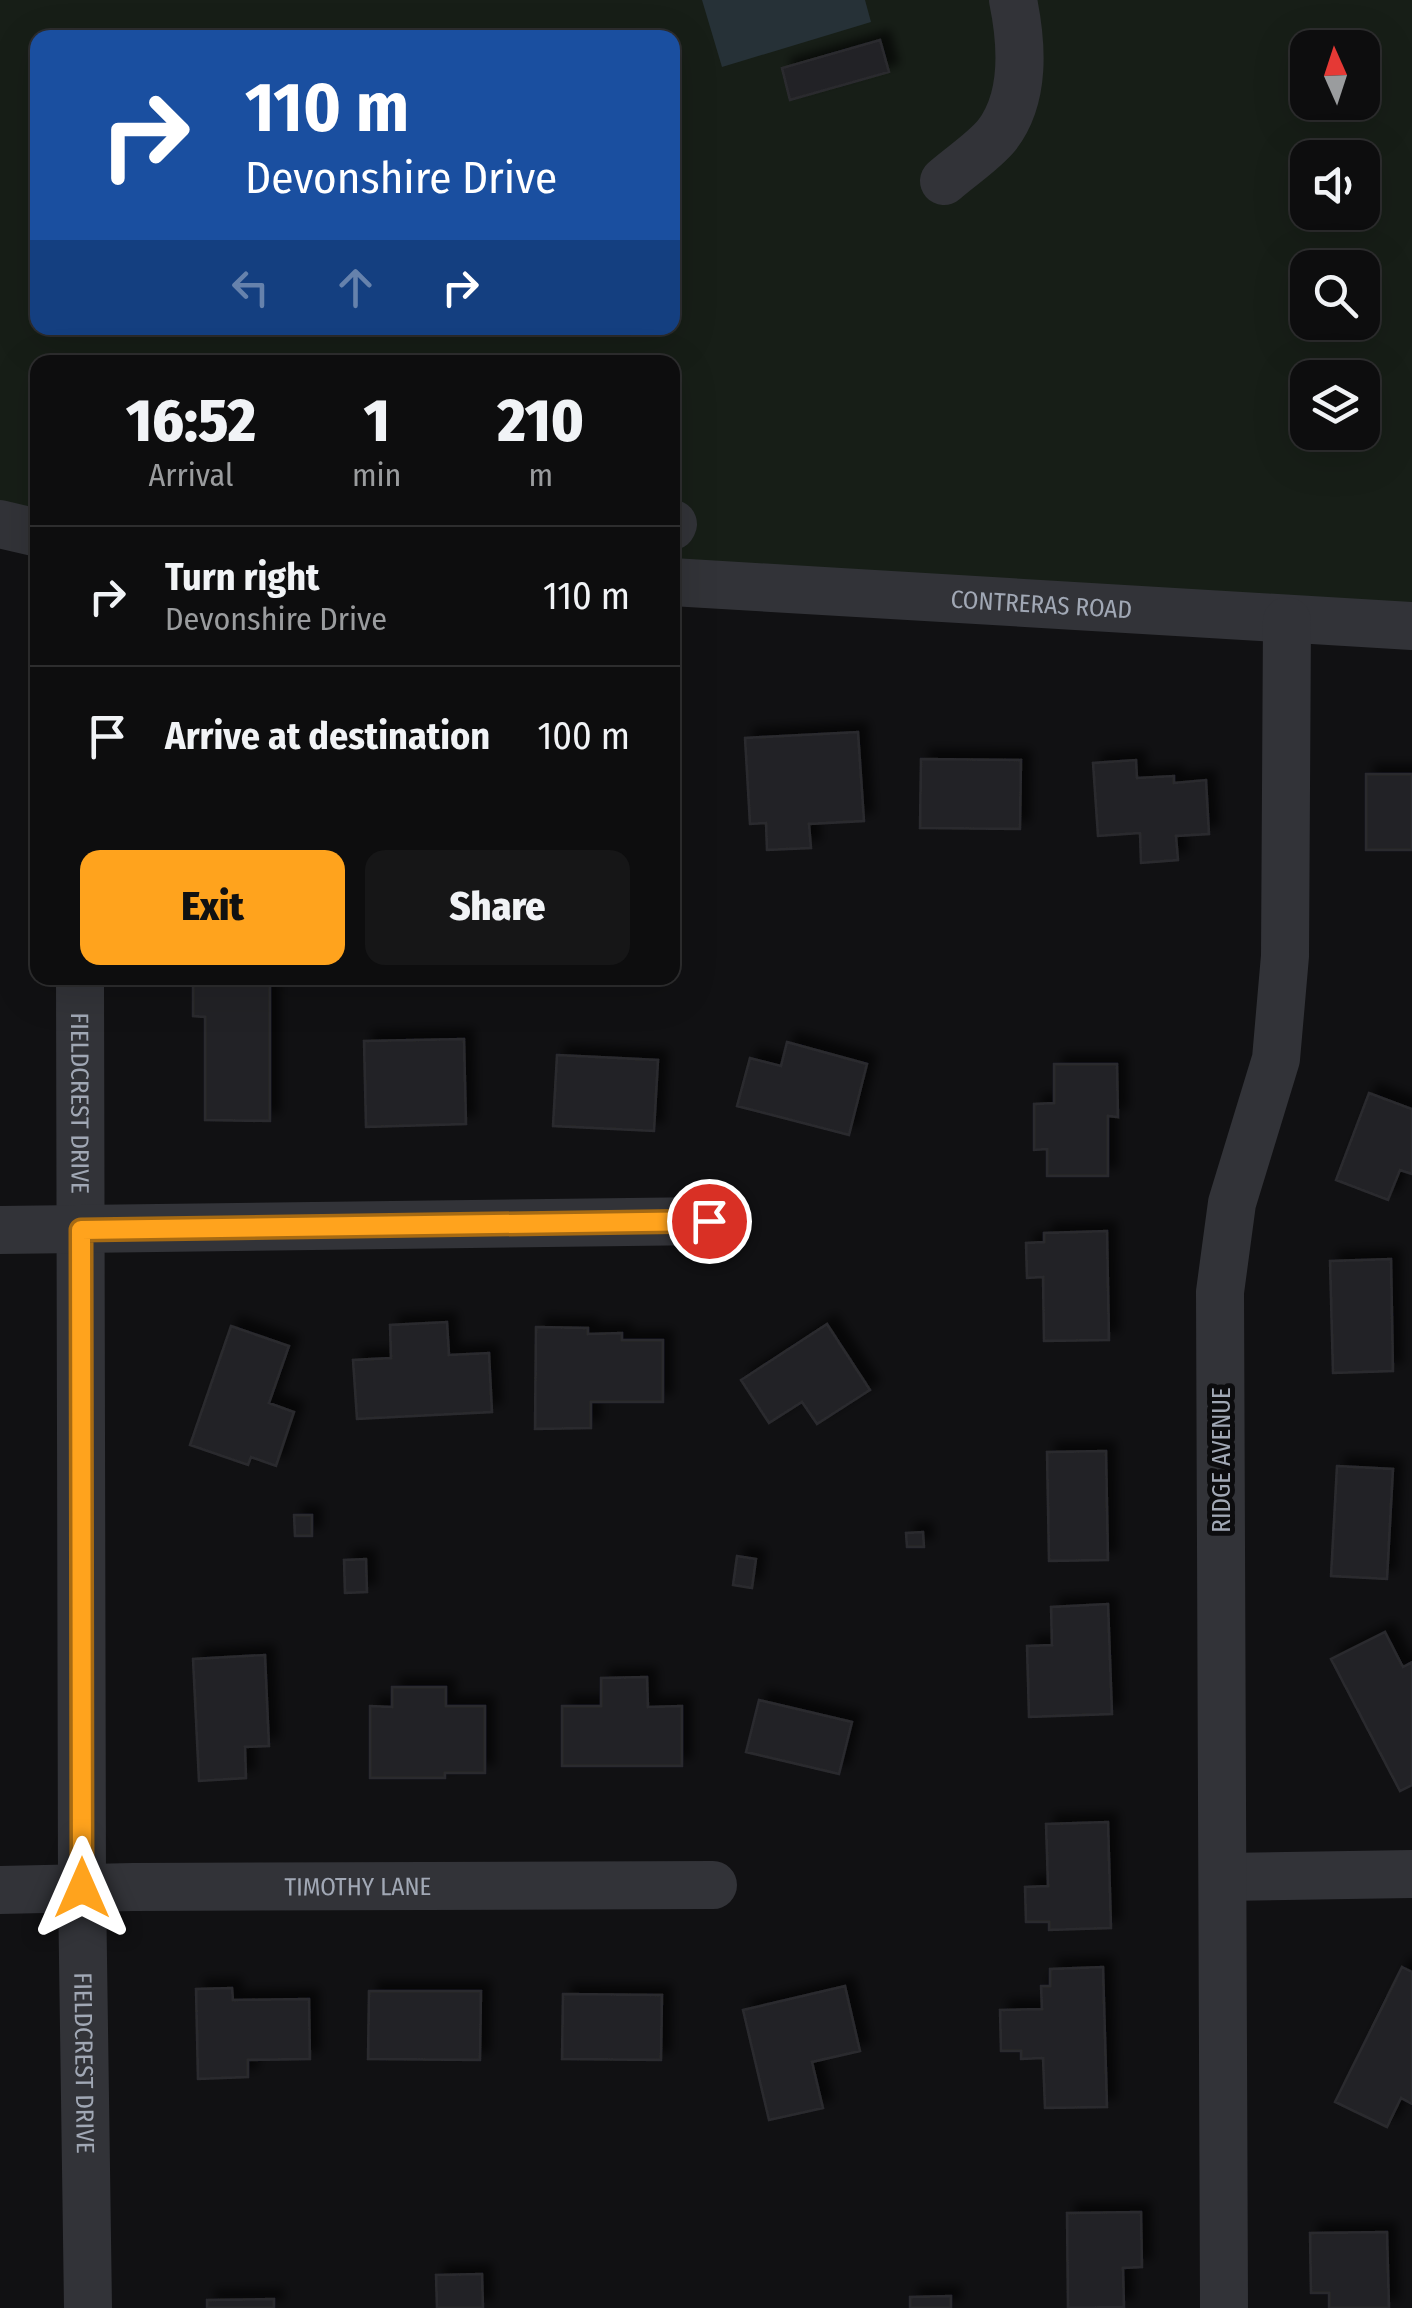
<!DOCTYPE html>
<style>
:root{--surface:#0d0d0e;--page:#161617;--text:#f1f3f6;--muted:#9a9c9e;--line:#2d2d2e;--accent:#ffa31d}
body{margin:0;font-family:"Fira Sans Condensed",sans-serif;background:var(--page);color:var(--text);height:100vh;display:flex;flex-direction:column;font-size:38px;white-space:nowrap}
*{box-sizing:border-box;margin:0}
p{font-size:32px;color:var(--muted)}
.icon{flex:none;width:55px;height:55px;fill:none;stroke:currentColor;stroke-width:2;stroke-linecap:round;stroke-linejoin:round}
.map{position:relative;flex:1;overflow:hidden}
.sheet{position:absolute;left:30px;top:355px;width:650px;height:630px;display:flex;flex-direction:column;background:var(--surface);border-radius:20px;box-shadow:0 10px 40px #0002,0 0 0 2px var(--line)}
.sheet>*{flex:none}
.top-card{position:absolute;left:30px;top:30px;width:650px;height:305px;border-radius:20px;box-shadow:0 10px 40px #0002,0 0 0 2px var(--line);background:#1a4fa0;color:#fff;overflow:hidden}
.needle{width:65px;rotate:357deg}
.buttons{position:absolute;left:1290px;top:30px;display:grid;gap:20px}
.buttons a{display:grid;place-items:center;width:90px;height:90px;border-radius:20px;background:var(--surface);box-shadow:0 10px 40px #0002,0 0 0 2px var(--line);font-size:50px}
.pin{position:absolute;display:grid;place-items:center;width:85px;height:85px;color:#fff;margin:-42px;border:5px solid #fff;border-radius:50%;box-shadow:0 2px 10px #0007}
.me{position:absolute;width:110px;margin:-55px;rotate:0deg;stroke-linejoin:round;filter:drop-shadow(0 0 8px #0008)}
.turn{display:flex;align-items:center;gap:35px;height:210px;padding:0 50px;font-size:45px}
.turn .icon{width:130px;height:130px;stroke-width:2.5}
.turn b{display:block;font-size:70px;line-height:85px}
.lanes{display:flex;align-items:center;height:95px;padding:0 50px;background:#0003;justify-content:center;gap:50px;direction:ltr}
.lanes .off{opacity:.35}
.eta{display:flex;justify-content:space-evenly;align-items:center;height:170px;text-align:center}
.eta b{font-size:60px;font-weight:800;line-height:70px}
.action{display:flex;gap:20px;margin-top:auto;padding:20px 50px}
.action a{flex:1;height:115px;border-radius:20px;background:var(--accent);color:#111;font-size:40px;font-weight:800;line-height:115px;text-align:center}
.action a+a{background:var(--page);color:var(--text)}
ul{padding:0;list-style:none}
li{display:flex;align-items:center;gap:30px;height:140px;padding:0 50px;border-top:2px solid var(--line)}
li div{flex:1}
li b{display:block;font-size:38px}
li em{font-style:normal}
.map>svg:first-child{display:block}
</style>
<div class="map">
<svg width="1412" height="2308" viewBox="0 0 1412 2308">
<defs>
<filter id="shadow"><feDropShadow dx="9" dy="-9" stdDeviation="5" flood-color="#0009"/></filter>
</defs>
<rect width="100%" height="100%" fill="#111113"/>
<!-- green -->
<path fill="#171e17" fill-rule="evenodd" d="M 0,0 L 1412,0 L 1412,606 L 673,560 L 672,362 L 38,362 L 37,512 L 0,505 ZM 38,38 L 672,38 L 672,328 L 38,328 ZM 1308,48 L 1362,48 L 1362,102 L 1308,102 ZM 1308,158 L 1362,158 L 1362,212 L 1308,212 ZM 1308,268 L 1362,268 L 1362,322 L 1308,322 ZM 1308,378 L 1362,378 L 1362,432 L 1308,432 Z"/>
<!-- water -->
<path fill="#263137" d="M 702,0 L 865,0 L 871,22 L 722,67 Z"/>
<!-- building -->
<path fill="#242427" stroke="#2b2b2f" stroke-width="2.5" filter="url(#shadow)" d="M 880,40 L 889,72 L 790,100 L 782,68 Z
M 858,732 L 864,821 L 809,824 L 811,848 L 767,850 L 766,823 L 750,824 L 745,738 Z
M 921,759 L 1021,760 L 1020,829 L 920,828 Z
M 1136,760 L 1137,778 L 1174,776 L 1174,783 L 1206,780 L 1209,834 L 1176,836 L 1178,860 L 1141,863 L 1140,833 L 1098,836 L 1093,763 Z
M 1366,774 L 1412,774 L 1412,850 L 1366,850 Z
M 193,978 L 270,978 L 270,1121 L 205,1120 L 205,1017 L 193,1016 Z
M 464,1039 L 466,1124 L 366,1127 L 364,1041 Z
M 787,1042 L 867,1064 L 849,1135 L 737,1106 L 750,1058 L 781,1066 Z
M 557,1055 L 658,1060 L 654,1131 L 553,1126 Z
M 1054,1064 L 1117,1064 L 1118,1117 L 1108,1116 L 1108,1176 L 1047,1176 L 1047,1149 L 1034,1150 L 1034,1104 L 1054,1103 Z
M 1369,1093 L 1412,1109 L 1412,1174 L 1400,1170 L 1388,1200 L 1336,1180 Z
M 1107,1231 L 1109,1340 L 1044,1341 L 1043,1277 L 1027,1278 L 1026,1243 L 1044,1242 L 1044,1233 Z
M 1391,1259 L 1393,1371 L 1333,1373 L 1330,1261 Z
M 447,1322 L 449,1355 L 489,1353 L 492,1412 L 357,1419 L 353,1360 L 391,1358 L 390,1325 Z
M 827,1324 L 870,1390 L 817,1424 L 802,1402 L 769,1423 L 741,1380 Z
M 231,1326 L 289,1346 L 269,1403 L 294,1412 L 276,1466 L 251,1457 L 248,1465 L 190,1445 Z
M 536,1327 L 588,1328 L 588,1334 L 622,1333 L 622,1340 L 663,1340 L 663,1402 L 591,1402 L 591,1428 L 535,1429 Z
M 1106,1451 L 1108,1560 L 1049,1561 L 1047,1452 Z
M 1337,1466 L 1393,1469 L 1387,1579 L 1331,1576 Z
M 294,1515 L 312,1515 L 312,1536 L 295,1536 Z
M 923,1532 L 924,1547 L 907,1547 L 906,1533 Z
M 737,1556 L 756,1559 L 752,1588 L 733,1585 Z
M 366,1559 L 367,1592 L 345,1593 L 344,1560 Z
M 1108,1604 L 1112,1714 L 1029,1717 L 1027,1646 L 1052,1645 L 1051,1607 Z
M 1385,1632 L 1403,1667 L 1412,1662 L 1412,1785 L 1400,1791 L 1331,1659 Z
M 265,1655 L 269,1746 L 245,1747 L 246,1778 L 199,1781 L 193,1659 Z
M 647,1677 L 648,1707 L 682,1706 L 682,1766 L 562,1766 L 562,1706 L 601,1706 L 601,1678 Z
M 392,1687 L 446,1687 L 446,1706 L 485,1706 L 485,1773 L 445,1773 L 445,1778 L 370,1778 L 370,1706 L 392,1707 Z
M 759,1700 L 852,1722 L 839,1774 L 746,1752 Z
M 1108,1822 L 1111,1928 L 1049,1930 L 1049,1922 L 1026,1922 L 1025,1887 L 1048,1886 L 1046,1824 Z
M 1103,1967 L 1107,2107 L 1045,2108 L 1043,2058 L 1021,2059 L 1021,2051 L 1001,2051 L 1000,2010 L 1042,2009 L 1041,1986 L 1050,1986 L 1050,1969 Z
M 1402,1967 L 1412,1972 L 1412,2104 L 1401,2098 L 1387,2127 L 1335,2102 Z
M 845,1986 L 860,2051 L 812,2062 L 823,2108 L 769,2120 L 743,2010 Z
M 232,1988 L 233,2000 L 309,1999 L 310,2059 L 248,2060 L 248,2077 L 198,2079 L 196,1989 Z
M 369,1991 L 481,1991 L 480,2060 L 368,2059 Z
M 563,1994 L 662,1995 L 661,2060 L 562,2059 Z
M 1141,2212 L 1142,2267 L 1123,2268 L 1124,2307 L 1068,2308 L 1067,2213 Z
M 1387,2232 L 1389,2308 L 1329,2308 L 1329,2293 L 1311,2293 L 1310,2233 Z
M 482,2274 L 483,2308 L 437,2308 L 436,2275 Z
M 951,2296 L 951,2308 L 910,2308 L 910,2297 Z
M 274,2299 L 274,2308 L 207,2308 L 207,2300 Z"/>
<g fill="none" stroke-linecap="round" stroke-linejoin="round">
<!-- minor -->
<g stroke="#323338" stroke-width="48">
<path d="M 944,181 C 961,166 983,152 997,135 C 1026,97 1022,44 1013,0"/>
<path d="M 0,524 L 38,533"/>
<path d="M 672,526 L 673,524"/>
<path id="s1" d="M 672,582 L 1412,626"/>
<path id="s2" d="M 80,978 L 82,1888 L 88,2308"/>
<path d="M 0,1230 L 709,1221"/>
<path d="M 1224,1877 L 1412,1874"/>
<path id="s3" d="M 0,1890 L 133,1887 L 713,1885"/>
<path d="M 1224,2308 L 1220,1292 L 1232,1203 L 1276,1059 L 1285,956 L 1287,621"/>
</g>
</g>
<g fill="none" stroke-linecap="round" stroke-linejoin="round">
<!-- route casing -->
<g stroke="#a66a13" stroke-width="25">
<path id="route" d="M 82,1888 L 81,1230 L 709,1221"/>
</g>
<!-- route -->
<use href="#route" stroke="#ffa31d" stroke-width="18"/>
</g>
<g text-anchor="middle" stroke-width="10" stroke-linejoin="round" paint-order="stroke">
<!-- street labels -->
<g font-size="25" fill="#a1a8b5" stroke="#0c0c0e">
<text dy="9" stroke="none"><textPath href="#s1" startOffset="370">CONTRERAS ROAD</textPath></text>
<text dy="9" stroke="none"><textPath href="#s2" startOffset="125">FIELDCREST DRIVE</textPath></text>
<text transform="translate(1221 1460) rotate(-90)" y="9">RIDGE AVENUE</text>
<text dy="9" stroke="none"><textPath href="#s3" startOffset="358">TIMOTHY LANE</textPath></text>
<text dy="9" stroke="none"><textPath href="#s2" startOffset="1085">FIELDCREST DRIVE</textPath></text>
</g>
</g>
</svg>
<div class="buttons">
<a><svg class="needle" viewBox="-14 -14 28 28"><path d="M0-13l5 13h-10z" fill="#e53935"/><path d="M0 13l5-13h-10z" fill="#9a9c9e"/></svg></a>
<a><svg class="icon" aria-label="sound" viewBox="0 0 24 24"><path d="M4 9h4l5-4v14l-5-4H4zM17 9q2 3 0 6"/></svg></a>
<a><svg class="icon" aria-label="search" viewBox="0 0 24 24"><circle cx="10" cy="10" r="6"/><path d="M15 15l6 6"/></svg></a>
<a><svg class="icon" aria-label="layers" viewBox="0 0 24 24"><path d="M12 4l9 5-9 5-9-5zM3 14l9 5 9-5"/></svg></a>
</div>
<div class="pin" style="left:709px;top:1221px;background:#d93025"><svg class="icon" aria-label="arrive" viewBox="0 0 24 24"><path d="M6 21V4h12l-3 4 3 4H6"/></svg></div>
<svg class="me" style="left:82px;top:1888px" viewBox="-20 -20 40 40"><path d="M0-17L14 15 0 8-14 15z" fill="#ffa31d" stroke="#fff" stroke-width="4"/></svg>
<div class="top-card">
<div class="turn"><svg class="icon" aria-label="right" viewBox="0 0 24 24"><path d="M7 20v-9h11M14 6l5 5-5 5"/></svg><div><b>110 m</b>Devonshire Drive</div></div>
<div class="lanes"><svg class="icon off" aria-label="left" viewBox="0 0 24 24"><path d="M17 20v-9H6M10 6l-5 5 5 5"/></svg><svg class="icon off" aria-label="ahead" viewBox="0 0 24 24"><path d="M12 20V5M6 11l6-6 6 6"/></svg><svg class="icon" aria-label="right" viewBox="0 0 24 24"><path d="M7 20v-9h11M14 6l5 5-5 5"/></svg></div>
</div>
<section class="sheet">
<div class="eta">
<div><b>16:52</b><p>Arrival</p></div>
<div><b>1</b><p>min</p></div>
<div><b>210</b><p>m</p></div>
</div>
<ul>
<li><svg class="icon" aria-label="right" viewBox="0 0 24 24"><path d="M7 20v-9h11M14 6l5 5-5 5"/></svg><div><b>Turn right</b><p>Devonshire Drive</p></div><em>110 m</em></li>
<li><svg class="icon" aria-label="arrive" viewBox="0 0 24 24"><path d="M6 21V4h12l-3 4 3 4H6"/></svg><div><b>Arrive at destination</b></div><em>100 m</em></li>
</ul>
<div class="action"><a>Exit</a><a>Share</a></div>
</section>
</div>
